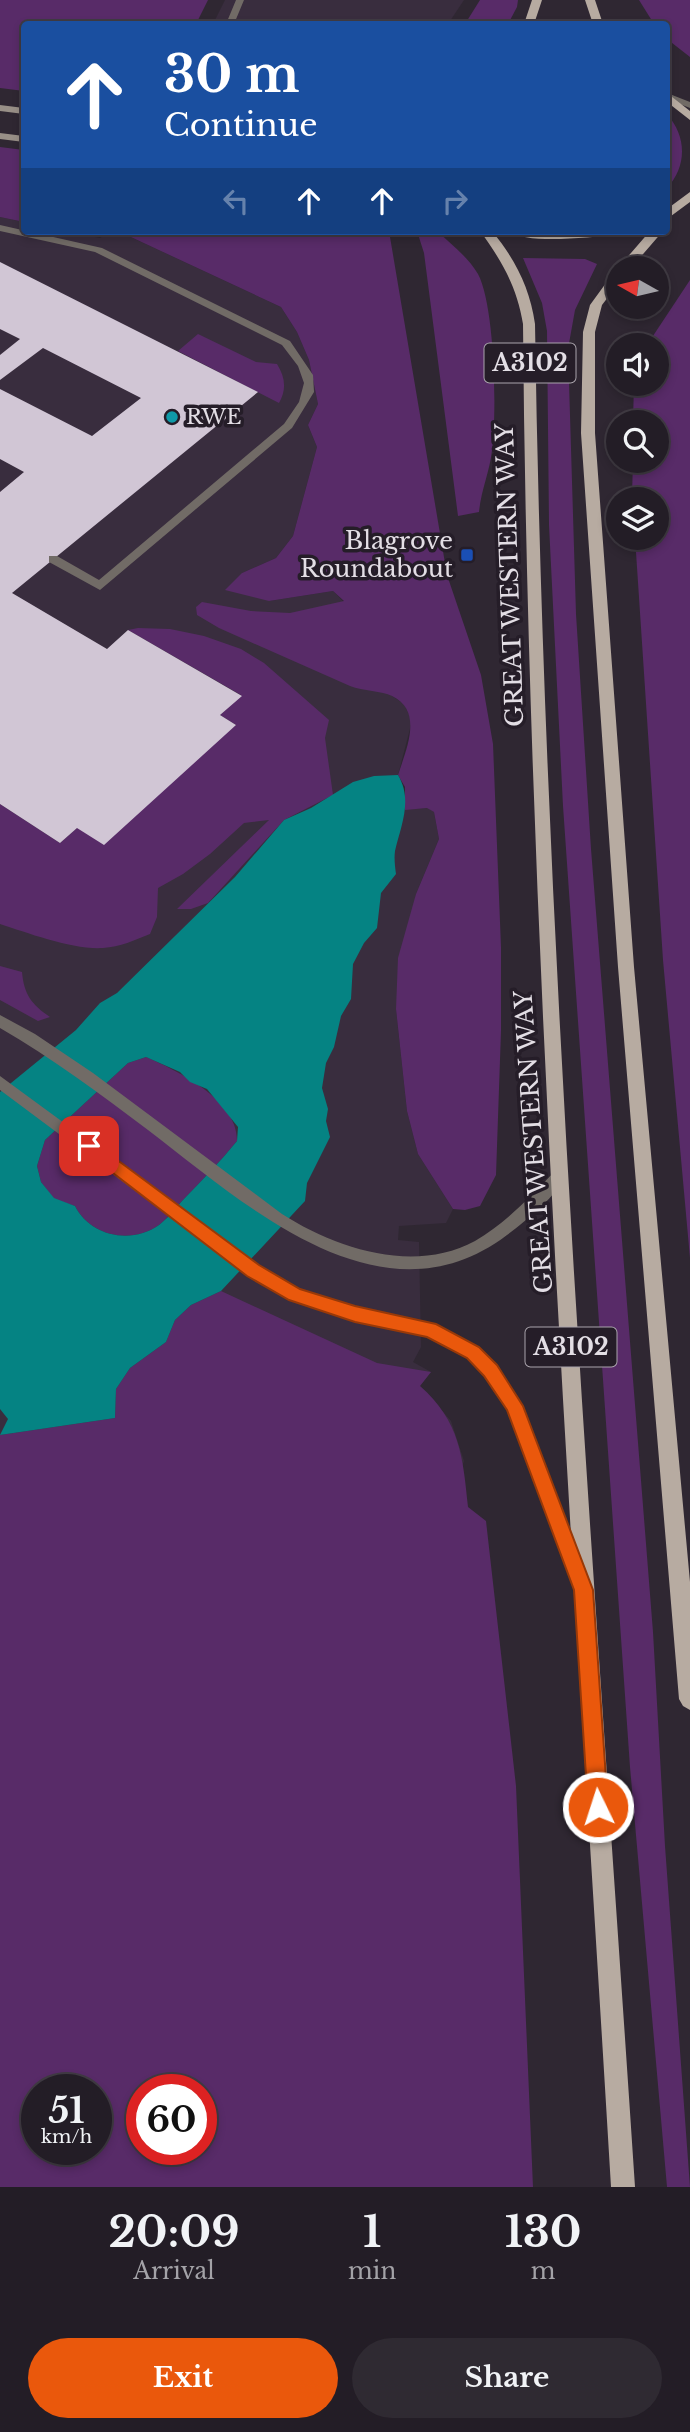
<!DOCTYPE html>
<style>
:root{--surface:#231d26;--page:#2f2a32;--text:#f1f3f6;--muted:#a3a2a7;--line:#403b43;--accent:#ea580c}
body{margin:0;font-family:"Libre Baskerville",serif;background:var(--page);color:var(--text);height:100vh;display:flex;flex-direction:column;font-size:26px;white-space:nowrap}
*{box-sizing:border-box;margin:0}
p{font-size:23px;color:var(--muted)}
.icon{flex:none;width:38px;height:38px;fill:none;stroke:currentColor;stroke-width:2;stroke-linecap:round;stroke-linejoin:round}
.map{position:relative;height:2187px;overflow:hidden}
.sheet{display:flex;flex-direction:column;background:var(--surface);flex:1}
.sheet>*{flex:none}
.hud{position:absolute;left:21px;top:21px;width:649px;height:214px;border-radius:7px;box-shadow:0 4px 10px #0003,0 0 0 2px var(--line);background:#1a4fa0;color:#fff;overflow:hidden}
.needle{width:46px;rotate:278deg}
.buttons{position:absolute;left:606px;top:256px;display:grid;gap:14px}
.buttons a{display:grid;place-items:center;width:63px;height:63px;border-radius:50%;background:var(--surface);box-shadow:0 4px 10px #0003,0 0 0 2px var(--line);font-size:35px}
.speed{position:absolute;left:21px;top:2074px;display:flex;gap:14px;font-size:35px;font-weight:700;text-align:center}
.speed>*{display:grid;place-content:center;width:91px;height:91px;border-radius:50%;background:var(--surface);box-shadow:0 4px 10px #0003,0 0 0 2px var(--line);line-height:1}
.speed small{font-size:18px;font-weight:400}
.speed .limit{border:10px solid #d22;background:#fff;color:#111}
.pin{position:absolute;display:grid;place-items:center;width:60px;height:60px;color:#fff;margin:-30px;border-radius:14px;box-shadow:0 4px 10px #0006}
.me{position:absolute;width:77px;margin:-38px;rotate:356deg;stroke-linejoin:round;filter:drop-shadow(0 0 5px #0008)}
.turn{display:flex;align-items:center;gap:24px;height:147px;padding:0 28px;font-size:32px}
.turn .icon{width:91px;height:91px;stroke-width:2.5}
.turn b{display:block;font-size:49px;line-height:60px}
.lanes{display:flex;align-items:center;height:66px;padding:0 28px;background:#0003;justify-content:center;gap:35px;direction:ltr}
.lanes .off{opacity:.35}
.eta{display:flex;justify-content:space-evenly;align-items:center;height:119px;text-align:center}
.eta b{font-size:42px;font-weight:700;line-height:49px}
.primary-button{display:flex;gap:14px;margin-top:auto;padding:14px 28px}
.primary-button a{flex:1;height:80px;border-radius:42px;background:var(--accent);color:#fff;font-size:28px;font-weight:700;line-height:80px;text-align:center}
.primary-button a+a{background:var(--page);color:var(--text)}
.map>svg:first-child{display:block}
</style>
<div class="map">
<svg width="690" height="2187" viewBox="0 0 690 2187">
<rect width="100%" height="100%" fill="#2f2732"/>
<!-- built -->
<path fill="#392d3e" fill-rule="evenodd" d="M 225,0 L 464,0 L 448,24 L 213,24 Z
M 0,217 L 24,222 L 24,231 L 68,231 L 100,238 L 110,231 L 118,231 L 281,307 L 297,332 L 309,360 L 318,404 L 308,425 L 317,447 L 293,536 L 276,558 L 242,573 L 269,601 L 333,591 L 344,602 L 358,673 L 404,704 L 412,721 L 398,775 L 406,809 L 428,808 L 434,812 L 439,839 L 416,894 L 396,1009 L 407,1111 L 418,1154 L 453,1209 L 446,1223 L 399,1226 L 398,1240 L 419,1242 L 421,1347 L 413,1362 L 431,1372 L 420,1386 L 451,1421 L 464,1461 L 217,2187 L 0,2187 ZM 37,2090 L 96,2090 L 96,2149 L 37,2149 ZM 142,2090 L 201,2090 L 201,2149 L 142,2149 Z"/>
<!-- green -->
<path fill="#582b68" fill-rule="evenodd" d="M 0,0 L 208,0 L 196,24 L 24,24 L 24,91 L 0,88 Z
M 480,0 L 518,0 L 517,7 L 508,24 L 465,24 Z
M 639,0 L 690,0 L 690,57 L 667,39 L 667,24 L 654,24 Z
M 667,114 C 687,137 687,166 667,188 Z
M 0,147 L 24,150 L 24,222 L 0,217 Z
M 118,231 L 389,231 L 447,575 L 481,675 L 493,744 L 501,947 L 501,1031 L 496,1175 L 480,1206 L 465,1210 L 453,1209 L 418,1154 L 407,1111 L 396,1009 L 398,958 L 416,894 L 439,839 L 434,812 L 427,808 L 405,810 L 405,787 L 398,775 C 406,750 424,711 392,696 C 382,691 363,691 350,686 L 219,628 L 197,615 L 196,607 L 202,602 L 251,611 L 290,613 L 344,601 L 333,591 L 269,601 L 225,590 L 242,573 L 276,558 L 293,536 L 317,447 L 308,425 L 318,404 L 309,360 L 297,332 L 281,307 Z
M 417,231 L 437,231 C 451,244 468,257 478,274 C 495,306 497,412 492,450 C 490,471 481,490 479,512 L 458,516 L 424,253 Z
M 523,258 L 585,259 L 597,264 L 575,310 L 568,349 L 576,614 L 591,849 L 653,1632 L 665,1846 L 690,2187 L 667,2187 L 630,1767 L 563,806 L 549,525 L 547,331 L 542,303 Z
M 690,280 L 690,1258 L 663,960 L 635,537 L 656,537 L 656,499 L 633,499 L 632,496 L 633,460 L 656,460 L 656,422 L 633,422 L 634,383 L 656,383 L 656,345 L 647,345 Z
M 198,334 L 256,362 L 277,364 C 285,377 287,389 279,403 L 178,351 Z
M 138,628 L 170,629 L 204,636 L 241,649 L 264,663 L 329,720 L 325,738 L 333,795 L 284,820 L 208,903 L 191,909 L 177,909 L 269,820 L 244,823 L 210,854 L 183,874 L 158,888 L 157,917 L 150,934 C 135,940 120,947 103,948 C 73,950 28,933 0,924 L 0,804 L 60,843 L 77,828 L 236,725 L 220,715 L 241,695 L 128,630 Z
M 0,966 L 22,972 C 24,994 31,1004 50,1017 L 38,1021 L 0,1000 Z
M 146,1057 C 178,1071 238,1100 237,1141 C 220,1162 201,1181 182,1201 C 175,1208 167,1219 159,1225 C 131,1245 90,1236 75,1206 L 54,1199 L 41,1182 L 37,1166 L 45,1140 L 128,1063 Z
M 221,1291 L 377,1363 L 431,1372 L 420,1386 C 460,1421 463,1457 468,1507 L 486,1521 L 516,1786 L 533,2187 L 0,2187 L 0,1435 L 115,1418 L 116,1389 L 130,1368 L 166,1342 L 175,1320 L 191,1305 ZM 37,2090 L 96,2090 L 96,2149 L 37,2149 ZM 142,2090 L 201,2090 L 201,2149 L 142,2149 Z"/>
<!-- water -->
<path fill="#058383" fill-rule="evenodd" d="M 398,775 C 413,800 401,825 395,851 C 394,858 395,867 396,874 L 381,893 L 377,928 L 364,943 L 353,964 L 351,999 L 341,1016 L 334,1047 L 326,1063 L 322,1088 L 328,1109 L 326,1121 L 330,1137 L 307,1183 L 305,1201 L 221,1291 L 191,1305 L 175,1320 L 166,1342 L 130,1368 L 116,1389 L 115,1418 L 0,1435 L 8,1419 L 0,1409 L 0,1092 L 76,1030 L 100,1003 L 117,993 L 235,877 L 284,820 L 311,808 L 353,782 L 374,776 ZM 146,1057 L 180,1072 L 190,1082 L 207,1089 L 238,1127 L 237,1141 C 220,1162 201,1181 182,1201 C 175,1209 167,1219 159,1225 C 131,1245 90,1236 75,1206 L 54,1198 L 41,1182 L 37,1166 L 45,1140 L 128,1063 Z"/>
<!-- building -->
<path fill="#d1c6d5" d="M 0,262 L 258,392 L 12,593 L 107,649 L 128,630 L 242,696 L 220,715 L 236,725 L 104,845 L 77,828 L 60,843 L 0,804 L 0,492 L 24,472 L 0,459 L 0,389 L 92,436 L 141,398 L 43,348 L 0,380 L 0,355 L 20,339 L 0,329 Z"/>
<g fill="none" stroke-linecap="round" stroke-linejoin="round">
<!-- lane -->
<path fill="#716b66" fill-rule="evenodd" d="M 236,0 L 244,0 L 234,24 L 226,24 Z
M 0,225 L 102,248 L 290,341 L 313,375 L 314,392 L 292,428 L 100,590 L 49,562 L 49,556 L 57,556 L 99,580 L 284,424 L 299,402 L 304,383 L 298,366 L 282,345 L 95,252 L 0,231 Z
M 0,1015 L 35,1034 L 93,1073 L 282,1214 C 337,1249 414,1274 475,1241 C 506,1223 531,1196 555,1171 L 560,1169 L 565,1171 L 567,1175 C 557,1195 526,1221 507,1235 C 382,1330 246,1205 148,1130 C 100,1094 52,1058 0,1028 Z
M 0,1076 L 258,1265 L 299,1290 L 355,1307 L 430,1323 L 478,1348 L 495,1365 L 519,1401 L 586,1576 L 584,1582 L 578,1584 L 572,1582 L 508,1410 L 485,1375 L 468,1358 L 427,1336 L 355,1321 L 290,1300 L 248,1275 L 0,1090 Z"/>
<!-- street -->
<path fill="#716b66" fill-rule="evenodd" d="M 667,93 L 690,102 L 690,108 L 667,99 Z"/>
<!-- secondary -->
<path fill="#988f87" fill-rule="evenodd" d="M 0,105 L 24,108 L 24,114 L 0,111 Z
M 0,133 L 24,136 L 24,142 L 0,139 Z"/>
<!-- primary -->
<path fill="#b7aba1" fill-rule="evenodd" d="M 532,0 L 542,0 L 534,24 L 524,24 Z
M 585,0 L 595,0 L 603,24 L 593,24 Z
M 667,93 L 690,111 L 690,120 L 667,102 Z
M 690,192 L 690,202 L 667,219 L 667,209 Z
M 480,231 L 492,231 C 515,259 530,288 535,324 C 544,946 594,1567 635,2187 L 611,2187 C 574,1566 528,946 523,324 C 517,287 502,261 480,231 Z
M 508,231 L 621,231 L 615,235 C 590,237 527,245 508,231 Z
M 650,231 L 663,231 L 631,268 L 618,268 Z
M 618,271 L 618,284 L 602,305 L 595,332 L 595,433 L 634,967 L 690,1582 L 690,1710 L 683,1706 L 679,1699 L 618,967 L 581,433 L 583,332 L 590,305 L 614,272 Z"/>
</g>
<!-- route -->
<path fill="#ea580c" stroke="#983908" stroke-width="2" d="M 89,1139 L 259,1265 L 300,1289 L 355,1306 L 436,1324 L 479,1347 L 497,1365 L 523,1406 L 593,1590 L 608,1807 L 605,1814 L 598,1817 L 591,1814 L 588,1807 L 574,1590 L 507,1410 L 484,1376 L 467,1358 L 427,1337 L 355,1322 L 289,1300 L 247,1276 L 83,1150 L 80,1146 L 83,1141 Z"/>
<!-- markers -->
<circle fill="#0f9aa8" stroke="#251d28" stroke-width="2.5" cx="172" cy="417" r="7"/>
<rect fill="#1a4fb4" stroke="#251d28" stroke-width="2.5" x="460" y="548" width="14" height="14" rx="3.5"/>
<g text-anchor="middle" stroke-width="7" stroke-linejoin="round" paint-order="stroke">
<!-- far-poi labels -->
<g font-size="21" fill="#e3dee5" stroke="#251d28" text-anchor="start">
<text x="186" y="424">RWE</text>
</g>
<!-- shield labels -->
<g fill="#251d28" stroke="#aaa4ac" stroke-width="2">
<rect x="484.5" y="343.5" width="91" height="39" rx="5"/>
<rect x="525.5" y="1327.5" width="91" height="39" rx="5"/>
</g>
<g font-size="23" font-weight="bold" fill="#e3dee5">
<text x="530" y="371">A3102</text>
<text x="571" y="1355">A3102</text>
</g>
<!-- poi labels -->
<g font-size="24" fill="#e3dee5" stroke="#251d28" text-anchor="end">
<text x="453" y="549">Blagrove<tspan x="453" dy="28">Roundabout</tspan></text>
</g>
<!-- street labels -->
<g font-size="24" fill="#e3dee5" stroke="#251d28">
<text transform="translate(510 575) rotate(-92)" y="8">GREAT WESTERN WAY</text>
<text transform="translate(534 1142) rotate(-94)" y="8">GREAT WESTERN WAY</text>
</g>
</g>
</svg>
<div class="buttons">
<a><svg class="needle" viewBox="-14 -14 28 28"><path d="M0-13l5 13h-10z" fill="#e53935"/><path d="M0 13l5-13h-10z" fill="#a3a2a7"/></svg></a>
<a><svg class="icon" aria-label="sound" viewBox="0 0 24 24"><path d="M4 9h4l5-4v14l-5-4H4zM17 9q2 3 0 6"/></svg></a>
<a><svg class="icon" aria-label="search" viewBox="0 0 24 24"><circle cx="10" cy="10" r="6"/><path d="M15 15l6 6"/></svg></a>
<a><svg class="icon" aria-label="layers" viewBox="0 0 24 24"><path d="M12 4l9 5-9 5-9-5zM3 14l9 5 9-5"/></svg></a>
</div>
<div class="speed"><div>51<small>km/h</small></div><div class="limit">60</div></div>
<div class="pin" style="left:89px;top:1146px;background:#d93025"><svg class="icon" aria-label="arrive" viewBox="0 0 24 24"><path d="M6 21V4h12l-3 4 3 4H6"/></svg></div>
<svg class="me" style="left:598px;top:1807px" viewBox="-20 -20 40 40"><circle r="17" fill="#ea580c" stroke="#fff" stroke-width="3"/><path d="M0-11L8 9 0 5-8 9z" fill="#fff"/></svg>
<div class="hud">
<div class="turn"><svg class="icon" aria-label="ahead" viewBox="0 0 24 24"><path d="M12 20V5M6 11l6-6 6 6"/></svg><div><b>30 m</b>Continue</div></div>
<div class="lanes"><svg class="icon off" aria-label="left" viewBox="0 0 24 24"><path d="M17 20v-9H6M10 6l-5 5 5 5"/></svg><svg class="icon" aria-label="ahead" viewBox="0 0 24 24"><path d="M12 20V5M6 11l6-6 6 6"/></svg><svg class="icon" aria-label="ahead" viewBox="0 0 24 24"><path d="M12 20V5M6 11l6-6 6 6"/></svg><svg class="icon off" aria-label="right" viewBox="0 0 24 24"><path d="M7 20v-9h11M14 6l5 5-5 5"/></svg></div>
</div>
</div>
<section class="sheet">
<div class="eta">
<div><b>20:09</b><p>Arrival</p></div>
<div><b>1</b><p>min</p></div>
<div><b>130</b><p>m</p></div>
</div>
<div class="primary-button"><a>Exit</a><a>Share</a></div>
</section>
